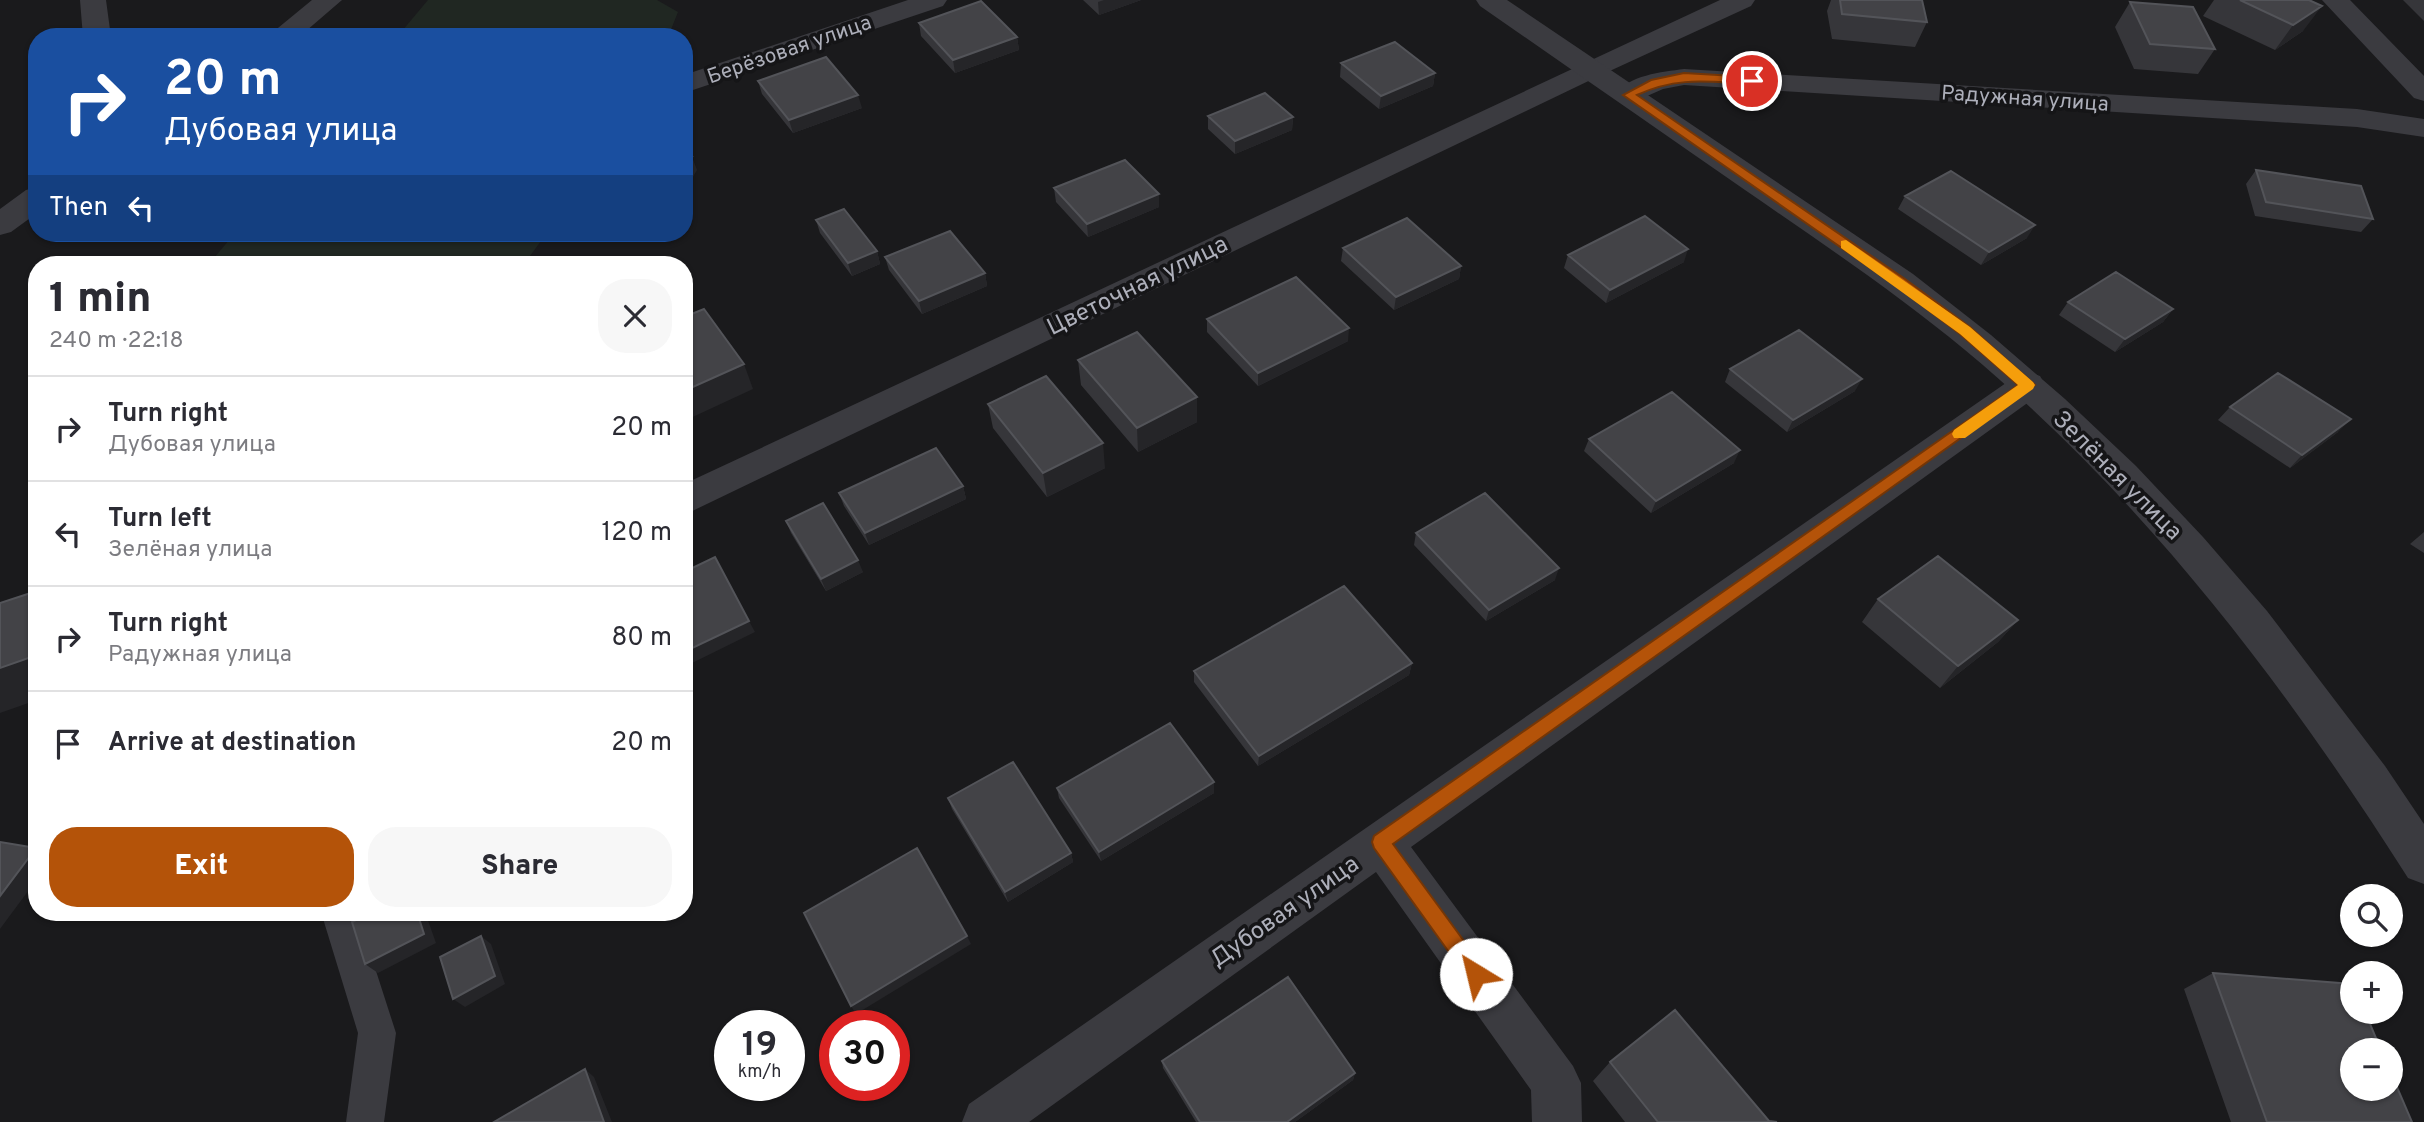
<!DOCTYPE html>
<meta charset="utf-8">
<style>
:root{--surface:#fff;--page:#f7f7f7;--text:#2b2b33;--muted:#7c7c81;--line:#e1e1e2;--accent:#b45309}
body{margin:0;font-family:Overpass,sans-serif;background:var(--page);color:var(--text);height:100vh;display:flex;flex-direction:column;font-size:26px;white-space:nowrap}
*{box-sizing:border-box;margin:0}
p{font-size:23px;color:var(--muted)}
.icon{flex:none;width:38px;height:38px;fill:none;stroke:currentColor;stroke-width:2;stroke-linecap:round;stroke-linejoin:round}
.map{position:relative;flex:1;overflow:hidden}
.panel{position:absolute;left:28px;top:256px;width:665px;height:665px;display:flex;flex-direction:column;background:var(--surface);border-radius:28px;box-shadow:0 2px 5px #0004}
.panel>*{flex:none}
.banner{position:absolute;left:28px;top:28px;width:665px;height:214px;border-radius:28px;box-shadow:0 2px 5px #0004;background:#1a4fa0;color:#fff;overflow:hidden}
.fabs{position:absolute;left:2340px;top:884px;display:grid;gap:14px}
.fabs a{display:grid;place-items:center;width:63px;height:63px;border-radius:50%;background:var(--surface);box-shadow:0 2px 5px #0004;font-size:35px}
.speed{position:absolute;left:714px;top:1010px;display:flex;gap:14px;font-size:35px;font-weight:700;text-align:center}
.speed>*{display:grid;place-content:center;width:91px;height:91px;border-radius:50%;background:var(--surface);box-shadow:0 2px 5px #0004;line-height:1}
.speed small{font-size:18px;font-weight:400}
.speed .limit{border:10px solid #d22;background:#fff;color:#111}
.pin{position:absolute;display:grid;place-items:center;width:60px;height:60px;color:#fff;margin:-30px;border:4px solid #fff;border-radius:50%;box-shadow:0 2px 7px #0007}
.me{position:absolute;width:77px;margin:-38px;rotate:324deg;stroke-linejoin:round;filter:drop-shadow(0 0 5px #0008)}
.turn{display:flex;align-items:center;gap:24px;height:147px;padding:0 21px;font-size:32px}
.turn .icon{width:91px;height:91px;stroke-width:2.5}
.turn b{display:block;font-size:49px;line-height:60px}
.then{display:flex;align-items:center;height:66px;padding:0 21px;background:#0003;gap:14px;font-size:26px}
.round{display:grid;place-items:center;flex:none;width:74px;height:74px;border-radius:28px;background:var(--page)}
.headline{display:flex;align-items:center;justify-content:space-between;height:119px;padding:0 21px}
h1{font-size:42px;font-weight:800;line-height:52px}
.cta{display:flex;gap:14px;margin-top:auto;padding:14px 21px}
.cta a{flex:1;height:80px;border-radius:28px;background:var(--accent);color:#fff;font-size:28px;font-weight:800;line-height:80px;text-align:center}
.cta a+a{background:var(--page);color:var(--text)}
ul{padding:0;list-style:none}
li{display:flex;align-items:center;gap:21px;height:105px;padding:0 21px;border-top:2px solid var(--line)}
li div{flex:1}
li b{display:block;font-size:26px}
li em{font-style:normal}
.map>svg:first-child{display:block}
</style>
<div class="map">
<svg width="2424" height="1122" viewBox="0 0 2424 1122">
<rect width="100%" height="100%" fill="#1a1a1c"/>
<!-- green -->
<path fill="#202722" d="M 428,0 L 657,0 L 678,12 L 668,37 L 397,37 Z
M 235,233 L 547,233 L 524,264 L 209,264 Z"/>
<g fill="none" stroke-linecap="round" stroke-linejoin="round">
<!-- service -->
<path fill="#3b3b40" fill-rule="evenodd" d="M 321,912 L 357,912 L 396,1033 L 384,1122 L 346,1122 L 358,1033 Z"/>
<!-- minor -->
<path fill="#3b3b40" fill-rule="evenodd" d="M 80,0 L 106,0 L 111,37 L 83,37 Z
M 312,0 L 342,0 L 299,37 L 267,37 Z
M 908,0 L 947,0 L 943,6 L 684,93 L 684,75 Z
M 1720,0 L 1755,0 L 1751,6 L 1601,75 L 684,515 L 684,484 Z
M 2322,0 L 2350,0 L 2424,76 L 2424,101 L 2414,98 Z
M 1684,69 L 2357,109 L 2424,119 L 2424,137 L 2357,127 L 1684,85 L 1663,89 L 1629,104 L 1619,101 L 1615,95 C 1628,75 1662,72 1684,69 Z
M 37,187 L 37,213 L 11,232 L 0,235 L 0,209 L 26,190 Z
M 2028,372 L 2040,376 L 2045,385 L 2040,394 L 1411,847 L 1573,1066 L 1581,1083 L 1582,1122 L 1532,1122 L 1531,1090 L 1376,872 L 1029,1122 L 962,1122 L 969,1104 L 2016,376 Z"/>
<!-- tertiary -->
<path fill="#3b3b40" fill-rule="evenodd" d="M 1476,0 L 1507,0 L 1913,274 L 1991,335 L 2065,399 L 2136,466 L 2203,537 L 2267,611 L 2385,766 L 2424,824 L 2424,884 L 2408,878 C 2284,683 2143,498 1965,350 C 1895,292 1820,242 1745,190 C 1657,129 1568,67 1480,6 Z"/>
</g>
<!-- wall -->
<path fill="#36363a" d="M 1083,0 L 1141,0 L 1099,15 Z
M 1831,0 L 1922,0 L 1927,22 L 1915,47 L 1832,39 L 1827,11 Z
M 2214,0 L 2309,0 L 2303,31 L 2275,50 L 2203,16 Z
M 2403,0 L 2424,0 L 2424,21 Z
M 2130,2 L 2215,49 L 2198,74 L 2134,69 L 2115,27 Z
M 919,23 L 1017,37 L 1019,50 L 955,73 L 921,36 Z
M 1341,63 L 1435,73 L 1433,86 L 1379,109 L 1340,77 Z
M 758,81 L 862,108 L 793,133 L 762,94 Z
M 1208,116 L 1293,117 L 1292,130 L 1235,154 L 1208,129 Z
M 2256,170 L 2373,219 L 2361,232 L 2255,216 L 2246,184 Z
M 1054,188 L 1159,207 L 1088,237 L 1056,202 Z
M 1905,196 L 2027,238 L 1981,265 L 1898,209 Z
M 816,220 L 877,251 L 880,264 L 852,276 L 820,233 Z
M 1343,248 L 1461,266 L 1459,279 L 1394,310 L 1341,261 Z
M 1568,255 L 1684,262 L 1606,303 L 1564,268 Z
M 885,257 L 985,273 L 987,286 L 922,314 L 889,270 Z
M 2068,302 L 2173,309 L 2163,322 L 2115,352 L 2059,315 Z
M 1207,319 L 1348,341 L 1258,386 L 1207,332 Z
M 1078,360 L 1197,397 L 1197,422 L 1138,452 L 1081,385 Z
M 1730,369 L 1855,391 L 1787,432 L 1725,382 Z
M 988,404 L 1105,468 L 1047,497 L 993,428 Z
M 2230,407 L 2338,432 L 2290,468 L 2218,420 Z
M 1589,439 L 1734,463 L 1651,513 L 1584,451 Z
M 963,486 L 966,499 L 869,545 L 844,506 L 839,493 Z
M 786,521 L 863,572 L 826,591 L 791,533 Z
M 2424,532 L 2424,553 L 2410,544 Z
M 1416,533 L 1555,580 L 1486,621 L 1414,545 Z
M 1878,599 L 2018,620 L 1998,642 L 1940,688 L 1862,622 Z
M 1412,663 L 1409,675 L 1258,766 L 1194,682 L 1194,671 Z
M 1057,788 L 1214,793 L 1101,861 L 1059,798 Z
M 948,798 L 1071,853 L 1073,862 L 1008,902 L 952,809 Z
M 2213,973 L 2412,1122 L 2231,1122 L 2184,989 Z
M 1162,1061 L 1355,1073 L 1353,1080 L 1295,1122 L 1196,1122 L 1163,1068 Z
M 1610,1062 L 1769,1121 L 1777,1122 L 1625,1122 L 1593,1081 Z"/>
<!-- shaded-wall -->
<path fill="#252528" d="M 1104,0 L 1141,0 L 1099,15 L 1098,2 Z
M 2322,6 L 2303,31 L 2275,50 L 2293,25 Z
M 1017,37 L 1019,50 L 955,73 L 953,60 Z
M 1435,73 L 1433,86 L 1379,109 L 1381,96 Z
M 858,95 L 862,108 L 793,133 L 789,120 Z
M 1293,117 L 1292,130 L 1235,154 L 1235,141 Z
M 692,157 L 697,170 L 684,192 L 684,170 Z
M 1159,194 L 1159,207 L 1088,237 L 1087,224 Z
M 2035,225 L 2027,238 L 1981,265 L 1989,252 Z
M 1688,249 L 1684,262 L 1606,303 L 1610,290 Z
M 877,251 L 880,264 L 852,276 L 848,263 Z
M 1461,266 L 1459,279 L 1394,310 L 1396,297 Z
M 985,273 L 987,286 L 922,314 L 919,301 Z
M 2173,309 L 2163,322 L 2115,352 L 2125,339 Z
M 1349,328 L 1348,341 L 1258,386 L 1258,373 Z
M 744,364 L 753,389 L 684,421 L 684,391 Z
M 1862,379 L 1855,391 L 1787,432 L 1793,420 Z
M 1197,397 L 1197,422 L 1138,452 L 1137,428 Z
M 2351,419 L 2338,432 L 2290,468 L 2302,455 Z
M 1103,443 L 1105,468 L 1047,497 L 1043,473 Z
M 1740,450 L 1734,463 L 1651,513 L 1656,501 Z
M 963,486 L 966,499 L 869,545 L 865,533 Z
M 858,560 L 863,572 L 826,591 L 821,579 Z
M 1559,568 L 1555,580 L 1486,621 L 1489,610 Z
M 2018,620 L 1998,642 L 1940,688 L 1958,666 Z
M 749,621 L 755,632 L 684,667 L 684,652 Z
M 37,655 L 37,700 L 0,713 L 0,668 Z
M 1412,663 L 1409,675 L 1258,766 L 1259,756 Z
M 1214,782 L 1214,793 L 1101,861 L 1099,852 Z
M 36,848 L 37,849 L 37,879 L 0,929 L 0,896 Z
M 1071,853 L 1073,862 L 1008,902 L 1005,892 Z
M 417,912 L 425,912 L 436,943 L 378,973 L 365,964 Z
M 481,936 L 491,944 L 505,984 L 465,1007 L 453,999 Z
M 967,936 L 971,944 L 856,1014 L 851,1006 Z
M 585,1069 L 594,1077 L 612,1122 L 604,1122 Z
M 1355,1073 L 1353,1080 L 1295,1122 L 1287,1122 Z"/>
<!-- building -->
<path fill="#434347" stroke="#535459" stroke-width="2" d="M 1840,0 L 1922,0 L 1927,22 L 1842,14 Z
M 2240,0 L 2309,0 L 2322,6 L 2293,25 Z
M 981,1 L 1017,37 L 953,60 L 919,23 Z
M 2130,2 L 2193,7 L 2215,49 L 2150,44 Z
M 1395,42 L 1435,73 L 1381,96 L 1341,63 Z
M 826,57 L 858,95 L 789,120 L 758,81 Z
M 1265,93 L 1293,117 L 1235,141 L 1208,116 Z
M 684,156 L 692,157 L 684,170 Z
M 1125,160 L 1159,194 L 1087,224 L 1054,188 Z
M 2256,170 L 2361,186 L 2373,219 L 2266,202 Z
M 1951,171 L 2035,225 L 1989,252 L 1905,196 Z
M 844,209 L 877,251 L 848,263 L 816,220 Z
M 1645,216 L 1688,249 L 1610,290 L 1568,255 Z
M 1407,218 L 1461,266 L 1396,297 L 1343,248 Z
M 950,231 L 985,273 L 919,301 L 885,257 Z
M 2116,272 L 2173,309 L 2125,339 L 2068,302 Z
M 1296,277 L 1349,328 L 1258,373 L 1207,319 Z
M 704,309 L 744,364 L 684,391 L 684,317 Z
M 1799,330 L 1862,379 L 1793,420 L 1730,369 Z
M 1137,332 L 1197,397 L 1137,428 L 1078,360 Z
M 2278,373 L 2351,419 L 2302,455 L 2230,407 Z
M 1046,376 L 1103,443 L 1043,473 L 988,404 Z
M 1672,392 L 1740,450 L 1656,501 L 1589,439 Z
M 936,448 L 963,486 L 865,533 L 839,493 Z
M 1485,493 L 1559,568 L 1489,610 L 1416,533 Z
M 823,503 L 858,560 L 821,579 L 786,521 Z
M 1938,556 L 2018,620 L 1958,666 L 1878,599 Z
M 715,557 L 749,621 L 684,652 L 684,572 Z
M 1344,586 L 1412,663 L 1259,756 L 1194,671 Z
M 37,591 L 37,655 L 0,668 L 0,603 Z
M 1170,723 L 1214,782 L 1099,852 L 1057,788 Z
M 1013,762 L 1071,853 L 1005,892 L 948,798 Z
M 0,842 L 36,848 L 0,896 Z
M 917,848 L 967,936 L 851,1006 L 804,913 Z
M 372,912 L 417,912 L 424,934 L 365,964 L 352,922 Z
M 481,936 L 495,976 L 453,999 L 440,957 Z
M 2213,973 L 2352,984 L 2352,1012 L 2365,1012 L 2381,1050 L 2352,1050 L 2352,1088 L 2390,1088 L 2390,1071 L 2412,1122 L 2267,1122 Z
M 1288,977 L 1355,1073 L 1287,1122 L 1200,1122 L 1162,1061 Z
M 1675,1010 L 1769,1121 L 1777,1122 L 1658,1122 L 1610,1062 Z
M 585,1069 L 604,1122 L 494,1122 Z"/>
<!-- route -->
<path fill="#b45309" stroke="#753606" stroke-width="2" d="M 1684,73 L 1752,77 L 1758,81 L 1752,84 C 1709,82 1678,76 1637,95 L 1905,279 L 1970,327 L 2035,385 L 1393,844 L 1483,967 L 1486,974 L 1483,980 L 1476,983 L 1469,980 L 1374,848 L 1372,842 L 1374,836 L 2018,385 L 1960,334 L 1896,286 L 1623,95 L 1651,80 Z"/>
<!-- slow -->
<path fill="#f59e0b" d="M 1846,240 L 1970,327 L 2033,382 L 2035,385 L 2033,389 L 1965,438 L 1954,438 L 1952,434 L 1954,430 L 2018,385 L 1960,334 L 1841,248 L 1841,241 Z"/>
<g text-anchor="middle" stroke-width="7" stroke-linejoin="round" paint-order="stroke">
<!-- far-street labels -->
<g font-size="21" fill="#adafba" stroke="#151517">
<text transform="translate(789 49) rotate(-19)" y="7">Берёзовая улица</text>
<text transform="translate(2025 98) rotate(4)" y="7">Радужная улица</text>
</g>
<!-- street labels -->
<g font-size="24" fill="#adafba" stroke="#151517">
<text transform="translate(1137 285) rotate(-26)" y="8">Цветочная улица</text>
<text transform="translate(2118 475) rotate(45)" y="8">Зелёная улица</text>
<text transform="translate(1284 911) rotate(-35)" y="8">Дубовая улица</text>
</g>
</g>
</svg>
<div class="fabs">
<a><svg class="icon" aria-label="search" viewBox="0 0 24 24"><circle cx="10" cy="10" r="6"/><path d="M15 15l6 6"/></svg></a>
<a>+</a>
<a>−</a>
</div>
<div class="speed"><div>19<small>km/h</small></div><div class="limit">30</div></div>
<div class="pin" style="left:1752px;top:81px;background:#d93025"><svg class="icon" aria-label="arrive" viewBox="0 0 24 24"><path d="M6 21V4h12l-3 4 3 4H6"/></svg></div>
<svg class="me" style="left:1476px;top:974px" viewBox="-20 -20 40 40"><circle r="19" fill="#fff"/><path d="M0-13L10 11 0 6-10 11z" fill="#b45309"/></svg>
<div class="banner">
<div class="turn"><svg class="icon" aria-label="right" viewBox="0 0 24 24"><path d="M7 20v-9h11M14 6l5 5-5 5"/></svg><div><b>20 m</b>Дубовая улица</div></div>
<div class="then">Then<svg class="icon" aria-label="left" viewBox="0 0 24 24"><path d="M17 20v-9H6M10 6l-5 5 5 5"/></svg></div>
</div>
<section class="panel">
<div class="headline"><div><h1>1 min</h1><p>240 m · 22:18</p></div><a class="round"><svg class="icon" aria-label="close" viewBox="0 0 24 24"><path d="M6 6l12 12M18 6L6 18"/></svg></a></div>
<ul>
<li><svg class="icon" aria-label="right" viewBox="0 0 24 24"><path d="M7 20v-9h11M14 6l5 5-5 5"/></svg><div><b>Turn right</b><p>Дубовая улица</p></div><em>20 m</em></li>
<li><svg class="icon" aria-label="left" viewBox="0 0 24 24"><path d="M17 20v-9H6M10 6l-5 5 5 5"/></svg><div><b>Turn left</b><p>Зелёная улица</p></div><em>120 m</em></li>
<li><svg class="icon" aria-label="right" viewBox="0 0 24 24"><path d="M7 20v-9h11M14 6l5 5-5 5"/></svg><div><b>Turn right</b><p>Радужная улица</p></div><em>80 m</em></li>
<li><svg class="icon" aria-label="arrive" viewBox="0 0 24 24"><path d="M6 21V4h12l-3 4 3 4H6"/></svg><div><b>Arrive at destination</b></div><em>20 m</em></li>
</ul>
<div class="cta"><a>Exit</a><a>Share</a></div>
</section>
</div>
